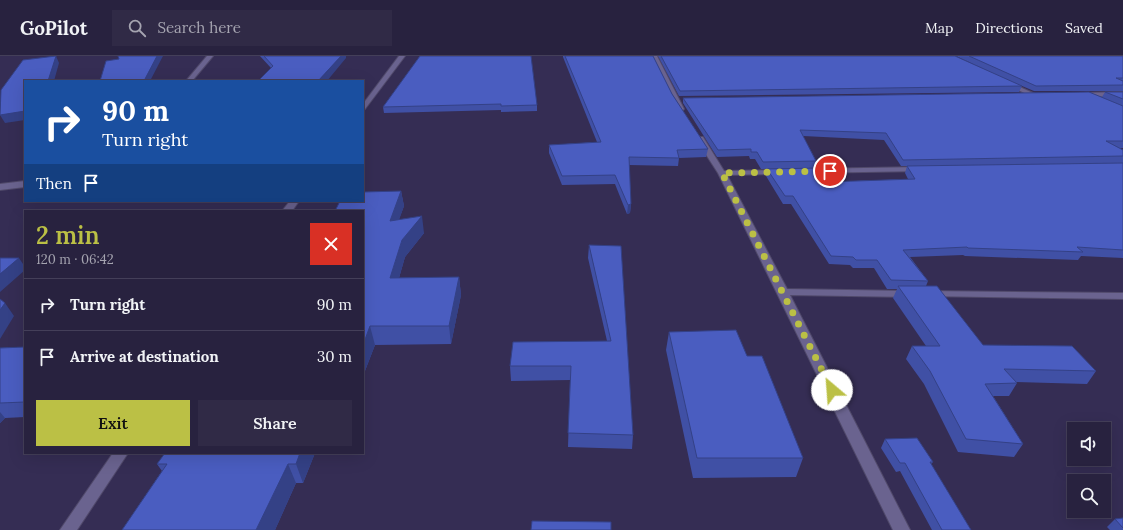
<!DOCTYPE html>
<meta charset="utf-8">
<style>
:root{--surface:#28223f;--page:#302a46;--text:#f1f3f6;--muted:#a5a4b0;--line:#443f59;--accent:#bbc045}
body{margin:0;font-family:Lora,serif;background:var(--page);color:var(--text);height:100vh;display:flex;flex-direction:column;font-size:15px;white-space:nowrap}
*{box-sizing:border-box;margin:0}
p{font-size:13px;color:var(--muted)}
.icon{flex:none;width:22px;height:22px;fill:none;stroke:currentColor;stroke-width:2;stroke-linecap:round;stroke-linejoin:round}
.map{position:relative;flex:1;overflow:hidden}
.details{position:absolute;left:24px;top:154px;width:340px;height:244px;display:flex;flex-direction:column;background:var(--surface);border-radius:0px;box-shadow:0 4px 16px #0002,0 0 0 1px var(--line)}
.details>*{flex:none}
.banner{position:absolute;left:24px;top:24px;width:340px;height:122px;border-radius:0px;box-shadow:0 4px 16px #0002,0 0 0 1px var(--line);background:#1a4fa0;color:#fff;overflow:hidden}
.fabs{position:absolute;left:1067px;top:366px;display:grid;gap:8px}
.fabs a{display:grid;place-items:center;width:44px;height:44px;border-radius:0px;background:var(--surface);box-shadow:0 4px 16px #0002,0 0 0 1px var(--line);font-size:20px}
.pin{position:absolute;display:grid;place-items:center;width:34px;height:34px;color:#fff;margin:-17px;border:2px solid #fff;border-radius:50%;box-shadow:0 1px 4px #0007}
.me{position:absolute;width:44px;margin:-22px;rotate:333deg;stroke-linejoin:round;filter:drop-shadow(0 0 3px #0008)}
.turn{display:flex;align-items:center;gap:14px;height:84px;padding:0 12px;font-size:18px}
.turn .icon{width:52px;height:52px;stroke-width:2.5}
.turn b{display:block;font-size:28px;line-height:34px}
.then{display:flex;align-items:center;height:38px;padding:0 12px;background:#0003;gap:8px;font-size:15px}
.round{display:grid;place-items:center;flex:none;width:42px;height:42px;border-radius:0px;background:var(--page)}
.overview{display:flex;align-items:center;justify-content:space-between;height:68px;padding:0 12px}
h1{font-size:24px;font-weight:600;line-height:30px;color:var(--accent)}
.button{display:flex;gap:8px;margin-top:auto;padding:8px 12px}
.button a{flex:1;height:46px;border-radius:0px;background:var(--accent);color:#111;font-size:16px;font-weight:600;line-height:46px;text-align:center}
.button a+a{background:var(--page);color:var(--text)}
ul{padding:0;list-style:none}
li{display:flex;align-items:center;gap:12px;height:52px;padding:0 12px;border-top:1px solid var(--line)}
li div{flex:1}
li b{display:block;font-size:15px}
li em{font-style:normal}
header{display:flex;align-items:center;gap:24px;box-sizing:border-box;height:56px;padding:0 20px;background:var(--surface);border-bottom:1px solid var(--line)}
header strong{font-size:19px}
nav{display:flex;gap:22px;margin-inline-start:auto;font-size:14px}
.search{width:280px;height:36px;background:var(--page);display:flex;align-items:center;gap:10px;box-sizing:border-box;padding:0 14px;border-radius:0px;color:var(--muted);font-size:15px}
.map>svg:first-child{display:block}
</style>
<header>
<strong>GoPilot</strong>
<div class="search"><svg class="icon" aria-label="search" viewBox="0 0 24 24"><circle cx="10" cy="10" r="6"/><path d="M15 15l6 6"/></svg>Search here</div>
<nav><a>Map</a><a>Directions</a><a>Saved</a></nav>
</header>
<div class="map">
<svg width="1123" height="474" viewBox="0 0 1123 474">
<rect width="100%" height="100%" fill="#352d54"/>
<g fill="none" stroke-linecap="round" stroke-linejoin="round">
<!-- minor casing -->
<g stroke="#50496a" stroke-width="2">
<path id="minor" d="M 207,0 L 213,0 L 192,25 L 186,25 Z
M 651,0 L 657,0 L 684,53 L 683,54 L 678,53 Z
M 1007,25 L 1035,38 L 1036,39 L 1031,40 L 1005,28 L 1004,27 Z
M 1123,36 L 1123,40 L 1080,41 L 1077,39 L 1080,37 Z
M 697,81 L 703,81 L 724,115 L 781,114 L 785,116 L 781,118 L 727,119 L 787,233 L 909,235 L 915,238 L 909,241 L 790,239 L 910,474 L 893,474 L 718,117 L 696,83 Z
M 921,111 L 924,111 L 924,115 L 806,117 L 802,115 L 806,113 Z
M 25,125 L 25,131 L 0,134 L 0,128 Z
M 928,235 L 1123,237 L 1123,243 L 924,240 L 922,238 L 924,236 Z"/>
</g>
<!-- tertiary casing -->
<g stroke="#50496a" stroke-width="2">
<path id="tertiary" d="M 399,0 L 405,0 L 365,53 L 363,54 L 363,48 Z
M 290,145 L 299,145 L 292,155 L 282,155 Z
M 113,397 L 128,397 L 77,474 L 60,474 Z"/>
</g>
<!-- minor -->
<use href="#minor" fill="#6a638f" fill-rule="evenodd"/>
<!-- tertiary -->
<use href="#tertiary" fill="#6a638f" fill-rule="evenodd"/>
</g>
<!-- wall -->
<path fill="#4050a5" d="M 260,0 L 346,0 L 346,2 L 271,12 Z
M 420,0 L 537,49 L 537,55 L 501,56 L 501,54 L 384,57 L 383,51 Z
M 563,0 L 653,0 L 672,38 L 708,93 L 706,101 L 679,102 L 678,110 L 629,109 L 631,148 L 630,157 L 627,158 L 615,128 L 562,129 L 549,97 L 549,89 L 597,86 L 563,1 Z
M 658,0 L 955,0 L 1001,21 L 956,0 L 1123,0 L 1123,35 L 1034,35 L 1022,30 L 1019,36 L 679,40 Z
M 1105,36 L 1123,36 L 1123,92 L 1120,92 L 1123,94 L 1123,202 L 1081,200 L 1078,204 L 965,200 L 963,199 L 910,201 L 928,225 L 926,230 L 983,289 L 1096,315 L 1087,328 L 1016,326 L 1017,327 L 1009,340 L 993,340 L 1023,388 L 1014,401 L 958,396 L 924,328 L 906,303 L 912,290 L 926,290 L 893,242 L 897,233 L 887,233 L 874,212 L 853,212 L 850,209 L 829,208 L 791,148 L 783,148 L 766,120 L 767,113 L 826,126 L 908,123 L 905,117 L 907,110 L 939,110 L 901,110 L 884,84 L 803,80 L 816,105 L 814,112 L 761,113 L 755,103 L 750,103 L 749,100 L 717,101 L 683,47 L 683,42 L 1102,41 Z
M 401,135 L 404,150 L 399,163 L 424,177 L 405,201 L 399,222 L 459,221 L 461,239 L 451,288 L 375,289 L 363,320 L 363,155 Z
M 589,189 L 633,379 L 632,393 L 568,391 L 570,324 L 511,325 L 510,310 L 607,285 L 588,202 Z
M 669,276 L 747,300 L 803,402 L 796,421 L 693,422 L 666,294 Z
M 25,291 L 25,361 L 5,362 L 0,367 L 0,292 Z
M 885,383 L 933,406 L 931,408 L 971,474 L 932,474 L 900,415 L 896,416 L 881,392 Z
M 165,397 L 315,397 L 303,427 L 296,427 L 275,474 L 122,474 L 162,415 L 157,408 Z
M 1123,462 L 1123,474 L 1110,474 L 1107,471 L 1115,463 Z"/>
<!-- shaded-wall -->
<path fill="#344186" d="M 56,0 L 59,7 L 54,25 L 48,25 Z
M 157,0 L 163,0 L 150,25 L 145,25 L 145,23 Z
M 341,0 L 346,0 L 346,2 L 327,25 L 318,25 Z
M 25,55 L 25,64 L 5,67 L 0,59 Z
M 401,135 L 404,150 L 393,181 L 390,165 Z
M 631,148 L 630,157 L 627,158 L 628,149 Z
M 422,160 L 424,177 L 405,201 L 394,239 L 390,222 L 402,184 Z
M 19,202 L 25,211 L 25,214 L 0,236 L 0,218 Z
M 459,221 L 461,239 L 451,288 L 449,270 Z
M 5,247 L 14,260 L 0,283 L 0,254 Z
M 370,270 L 375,289 L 363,320 L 363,289 Z
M 0,356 L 5,362 L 0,367 Z
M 300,397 L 315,397 L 303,427 L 296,408 Z
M 288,408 L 296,427 L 275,474 L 256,474 Z"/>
<!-- building -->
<path fill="#4a5dc0" stroke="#344186" d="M 56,0 L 48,25 L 25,25 L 25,55 L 0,59 L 1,34 L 23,4 Z
M 118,0 L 157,0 L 145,23 L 145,25 L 100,25 L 106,5 L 119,3 Z
M 264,0 L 341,0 L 318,25 L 258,25 L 273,10 Z
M 420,0 L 531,0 L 537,49 L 501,50 L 501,48 L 383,51 Z
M 565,0 L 653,0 L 672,38 L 708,93 L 677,94 L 679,102 L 629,101 L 631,148 L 628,149 L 615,119 L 562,120 L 549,89 L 601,86 Z
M 661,0 L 955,0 L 1022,30 L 680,35 Z
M 969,0 L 1123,0 L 1123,22 L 1116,22 L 1123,25 L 1123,29 L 1036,30 Z
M 1089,36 L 1123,50 L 1123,85 L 1106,85 L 1123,94 L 1123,100 L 903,104 L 886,77 L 800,74 L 816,105 L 763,106 L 757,96 L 751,96 L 751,93 L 718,94 L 683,42 Z
M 1105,36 L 1123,36 L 1123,43 Z
M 1123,107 L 1123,194 L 1077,191 L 1083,196 L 968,192 L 967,191 L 903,194 L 928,225 L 891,224 L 877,204 L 856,204 L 853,201 L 831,200 L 793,140 L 785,140 L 767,113 L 819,112 L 826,126 L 915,123 L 907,110 Z
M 401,135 L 390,165 L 422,160 L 402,184 L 390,222 L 459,221 L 449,270 L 370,270 L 363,289 L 363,155 L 335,155 L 340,145 L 363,145 L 363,136 Z
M 589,189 L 621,190 L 633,379 L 568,377 L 571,310 L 510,310 L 513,286 L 611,285 Z
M 0,202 L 19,202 L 0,218 Z
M 898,230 L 937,230 L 983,289 L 1072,290 L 1096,315 L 1004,313 L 1017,327 L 985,328 L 1023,388 L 966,383 L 930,315 L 912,290 L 940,290 Z
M 0,243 L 5,247 L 0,254 Z
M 736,274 L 747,300 L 762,300 L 803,402 L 697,402 L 669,276 Z
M 25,291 L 25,346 L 0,347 L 0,292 Z
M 917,382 L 933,406 L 930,406 L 971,474 L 942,474 L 905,407 L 900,407 L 885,383 Z
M 165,397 L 300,397 L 296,408 L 288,408 L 256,474 L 122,474 L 167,408 L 157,408 Z
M 1123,462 L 1123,472 L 1115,463 Z
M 532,465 L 611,466 L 611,474 L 531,474 Z"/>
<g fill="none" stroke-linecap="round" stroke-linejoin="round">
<!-- route -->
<path stroke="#bbc045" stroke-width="7" stroke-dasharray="0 12.6" d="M 830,115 L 722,117 L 832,334"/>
</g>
</svg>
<div class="fabs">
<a><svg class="icon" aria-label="sound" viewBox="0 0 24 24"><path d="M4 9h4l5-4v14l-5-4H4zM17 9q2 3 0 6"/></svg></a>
<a><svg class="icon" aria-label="search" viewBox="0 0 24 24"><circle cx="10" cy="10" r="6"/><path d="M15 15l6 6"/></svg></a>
</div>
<div class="pin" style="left:830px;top:115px;background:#d93025"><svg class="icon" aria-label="arrive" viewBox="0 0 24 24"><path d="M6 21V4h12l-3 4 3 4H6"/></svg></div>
<svg class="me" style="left:832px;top:334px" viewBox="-20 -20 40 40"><circle r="19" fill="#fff"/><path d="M0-13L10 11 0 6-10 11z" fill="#bbc045"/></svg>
<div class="banner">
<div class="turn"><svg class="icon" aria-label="right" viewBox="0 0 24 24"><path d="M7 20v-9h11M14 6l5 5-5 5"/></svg><div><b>90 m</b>Turn right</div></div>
<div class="then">Then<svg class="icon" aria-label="arrive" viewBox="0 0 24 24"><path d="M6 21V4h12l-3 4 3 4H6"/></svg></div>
</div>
<section class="details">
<div class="overview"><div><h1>2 min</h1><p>120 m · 06:42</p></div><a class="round" style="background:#d93025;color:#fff"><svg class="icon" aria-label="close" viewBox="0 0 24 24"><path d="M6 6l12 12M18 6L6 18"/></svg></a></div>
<ul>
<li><svg class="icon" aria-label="right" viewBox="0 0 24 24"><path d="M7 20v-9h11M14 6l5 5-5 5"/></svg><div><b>Turn right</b></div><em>90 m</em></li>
<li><svg class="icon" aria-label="arrive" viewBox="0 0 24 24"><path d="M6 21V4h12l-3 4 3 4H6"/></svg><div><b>Arrive at destination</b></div><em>30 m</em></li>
</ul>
<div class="button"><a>Exit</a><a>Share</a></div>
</section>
</div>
